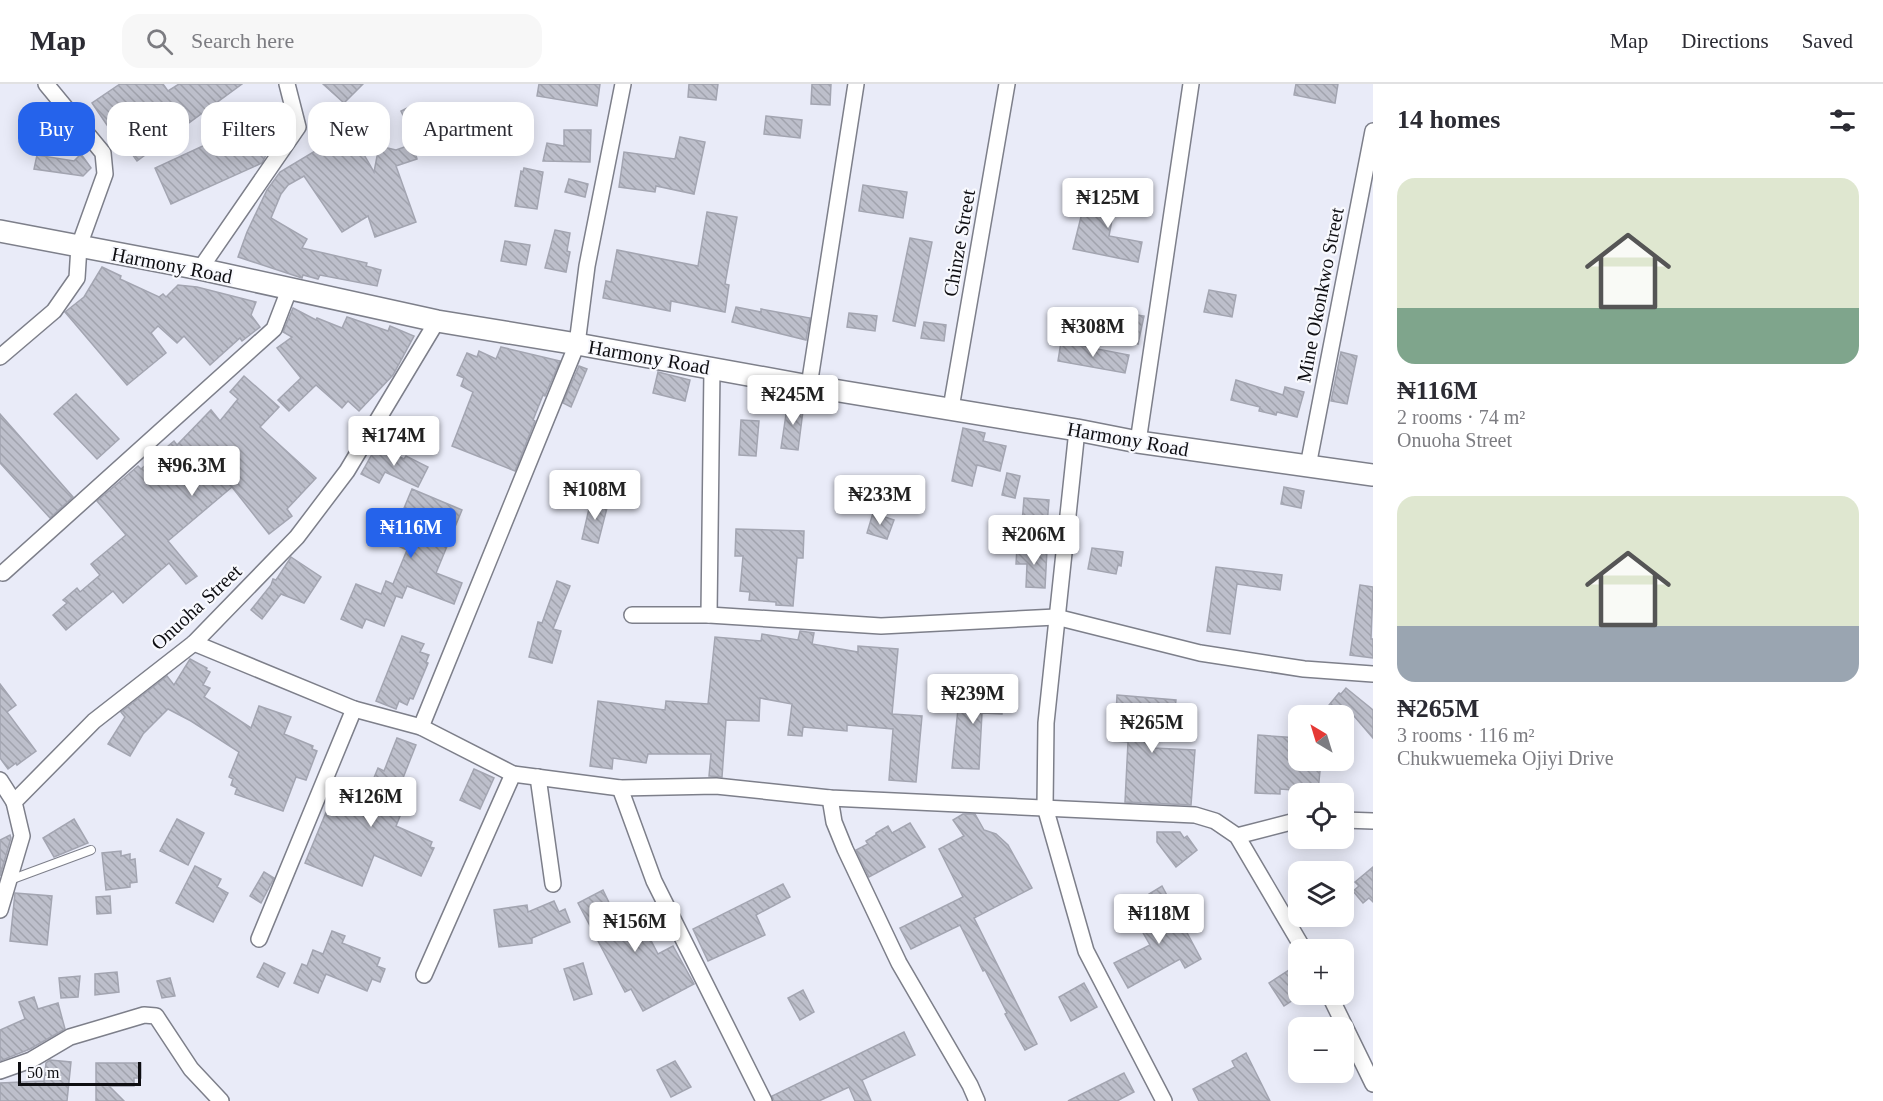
<!DOCTYPE html>
<html lang="en">
<head>
<meta charset="utf-8">
<style>
	body { margin:0; font-family:"Times New Roman",serif; background:#f7f7f7; color:#2b2b33; height:100vh; display:flex; flex-direction:column; font-size:22px; white-space:nowrap }
	* { box-sizing:border-box; margin:0 }
	p { font-size:20px; color:#7c7c81 }
	.icon { flex:none; width:33px; height:33px; fill:none; stroke:currentColor; stroke-width:2; stroke-linecap:round; stroke-linejoin:round }
	.map { position:relative; flex:1; overflow:hidden }
	.panel { display:flex; flex-direction:column; background:#fff; width:510px }
	.panel>* { flex:none }
	.top-card { position:absolute; left:18px; top:18px; width:570px; height:54px; display:flex; gap:12px }
	.needle { width:39px; rotate:322deg }
	.tools { position:absolute; left:1288px; top:621px; display:grid; gap:12px }
	.tools a { display:grid; place-items:center; width:66px; height:66px; border-radius:12px; background:#fff; box-shadow:0 3px 15px #0003; font-size:30px }
	.scale { position:absolute; left:18px; bottom:15px; width:123px; box-sizing:border-box; padding-left:6px; border:3px solid #0e0e12; border-top:0; font-size:16px; line-height:21px; white-space:nowrap; color:#0e0e12; -webkit-text-stroke:4px #f8f9fe; paint-order:stroke }
	.price { position:absolute; translate:-50% -51px; padding:0 14px; border-radius:6px; background:#fff; color:#222; font-size:20px; line-height:39px; filter:drop-shadow(0 2px 3px #0008) }
	.price::after { content:''; position:absolute; left:50%; top:36px; width:18px; height:14px; margin-left:-9px; background:inherit; clip-path:polygon(0 0,100% 0,50% 100%) }
	.price.active { background:#2563eb; color:#fff }
	ul { padding:0; list-style:none }
	li { display:grid; align-content:center; gap:12px; height:318px; padding:0 24px }
	li span { display:grid; place-items:center; height:186px; border-radius:18px; color:#555 }
	li>.icon { margin-inline-start:auto }
	span .icon { width:108px; height:108px; fill:#fffc; stroke-width:1 }
	li b { font-size:26px }
	h2 { display:flex; justify-content:space-between; align-items:center; height:72px; padding:0 24px; font-size:26px }
	.tag { padding:0 21px; border-radius:18px; background:#fff; box-shadow:0 3px 15px #0003; font-size:21px; line-height:54px }
	.tag.active { background:#2563eb; color:#fff }
	header { display:flex; align-items:center; gap:36px; box-sizing:border-box; height:84px; padding:0 30px; background:#fff; border-bottom:2px solid #e1e1e2 }
	header strong { font-size:28px }
	nav { display:flex; gap:33px; margin-inline-start:auto; font-size:21px }
	.search { width:420px; height:54px; background:#f7f7f7; display:flex; align-items:center; gap:15px; box-sizing:border-box; padding:0 21px; border-radius:18px; color:#7c7c81; font-size:22px }
	main { display:flex; flex:1; min-height:0 }
	.map>svg:first-child { display:block }
</style>
</head>
<body>
<header>
<strong>Map</strong>
<div class="search"><svg class="icon" aria-label="search" viewBox="0 0 24 24"><circle cx="10" cy="10" r="6"/><path d="M15 15l6 6"/></svg>Search here</div>
<nav><a>Map</a><a>Directions</a><a>Saved</a></nav>
</header>
<main>
<div class="map">
<svg width="1373" height="1017" viewBox="0 0 1373 1017">
	<defs>
		<pattern id="building-back-hatch" width="6" height="6" patternUnits="userSpaceOnUse" patternTransform="scale(1.5)"><rect width="6" height="6" fill="#bdbfcb"/><path d="M-1 5l2 2M0 0l6 6M5-1l2 2" fill="none" stroke="#a1a3ad"/></pattern>
	</defs>
	<rect width="100%" height="100%" fill="#e9ebf8"/>
	<g fill="url(#building-back-hatch)" stroke="#a3a5b1" stroke-width="1.5">
		<path d="M120 0H163L168 7 179 0H242L137 77 112 42 109 44 92 19Z"/>
		<path d="M323 0H363L344 19Z"/>
		<path d="M539 0H600L597 22 537 12Z"/>
		<path d="M689 0H718L716 16 688 13Z"/>
		<path d="M812 0H831L830 21 811 20Z"/>
		<path d="M1296 0H1338L1335 19 1294 11Z"/>
		<path d="M413 21 427 50 415 56 401 27Z"/>
		<path d="M274 29 266 71 262 79 171 120 155 84Z"/>
		<path d="M766 32 802 36 800 54 764 50Z"/>
		<path d="M350 46 374 88 379 62 396 66 413 60 417 75 396 82 416 138 375 153 368 132 342 148 304 92 288 101 281 110 271 134 307 155 302 164 367 179 366 182 381 186 377 202 320 191 318 195 303 191 302 194 238 173 247 148 267 106 280 88Z"/>
		<path d="M564 46H591L590 78 543 77 547 59 564 62Z"/>
		<path d="M680 53 705 58 694 110 656 102 655 108 619 103 624 68 675 75Z"/>
		<path d="M81 70 91 84 83 92 34 85 37 71 74 77Z"/>
		<path d="M524 84 543 88 537 125 515 122 521 87 523 88Z"/>
		<path d="M569 95 588 100 585 113 565 108Z"/>
		<path d="M863 101 907 108 903 134 859 127Z"/>
		<path d="M1101 110 1149 118 1147 130 1114 125 1109 152 1142 158 1138 178 1073 165 1083 125 1098 128Z"/>
		<path d="M707 128 737 133 725 200 729 201 725 228 671 217 670 227 603 214 606 197 611 198 617 166 698 182Z"/>
		<path d="M555 146 570 149 567 167 570 168 566 188 545 184Z"/>
		<path d="M910 154 932 158 915 242 893 237Z"/>
		<path d="M505 157 530 161 526 181 501 177Z"/>
		<path d="M102 183 121 192 120 195 159 213 163 210 166 213 178 201 197 203 256 218 251 231 260 243 242 257 240 254 210 281 184 252 177 259 158 242 151 249 166 269 127 301 65 228 84 213Z"/>
		<path d="M1209 206 1236 211 1232 233 1204 228Z"/>
		<path d="M736 223 761 228V225L810 234 806 256 732 238Z"/>
		<path d="M293 224 316 236 317 234 342 244 347 233 388 247 390 242 414 252 393 291 359 327 348 317 342 324 316 301 289 327 278 316 301 294 277 264 292 253 283 248Z"/>
		<path d="M849 229 877 232 875 247 847 243Z"/>
		<path d="M1131 230 1144 232 1138 260 1125 257Z"/>
		<path d="M924 238 946 241 944 257 921 254Z"/>
		<path d="M1061 258 1129 271 1125 289 1058 277Z"/>
		<path d="M501 263 560 277 545 312 543 311 533 336 535 337 515 387 452 362 473 308 461 302 464 294 457 291 467 269 477 273 479 267 496 275Z"/>
		<path d="M1341 268 1357 272 1347 320 1331 317Z"/>
		<path d="M579 282 587 285 571 323 563 319Z"/>
		<path d="M658 288 690 296 685 317 653 309Z"/>
		<path d="M244 292 279 323 260 343 316 394 287 425 292 432 269 450 232 403 168 457 197 492 186 500 169 479 123 519 113 507 66 546 53 531 67 519 63 516 77 504 80 508 100 491 91 480 126 451 97 417 138 382 141 385 174 357 177 361 211 326 220 337 238 315 230 308Z"/>
		<path d="M1236 296 1283 311 1285 303 1304 308 1297 333 1277 328 1276 331 1259 327 1260 323 1231 316Z"/>
		<path d="M76 310 119 355 97 375 54 330Z"/>
		<path d="M788 317 804 319 798 366 781 364Z"/>
		<path d="M0 330 73 413 50 434 0 379Z"/>
		<path d="M741 336 759 337 756 372 739 371Z"/>
		<path d="M963 344 985 349 983 357 1006 362 1000 387 977 381 972 402 952 397Z"/>
		<path d="M376 363H381L404 375 406 372 428 383 418 403 385 388 379 399 361 390Z"/>
		<path d="M1007 389 1020 392 1015 414 1002 411Z"/>
		<path d="M1284 403 1304 407 1301 424 1281 420Z"/>
		<path d="M412 405 462 426 436 489 462 499 454 520 407 502 402 514 396 512 384 542 366 535 362 544 341 535 356 500 381 510 386 497 393 500 407 466 376 452 384 435 397 441Z"/>
		<path d="M1024 414 1049 416 1047 441 1022 439Z"/>
		<path d="M591 416 608 420 598 459 582 455Z"/>
		<path d="M873 429 894 436 887 455 867 449Z"/>
		<path d="M736 445 804 447 803 474H797L793 522 776 521V518L749 516 750 508 740 507 743 472H735Z"/>
		<path d="M1017 463 1047 466 1045 504 1026 503 1027 480H1016Z"/>
		<path d="M1092 464 1123 468 1121 482 1118 481 1116 490 1088 485Z"/>
		<path d="M291 473 321 493 304 519 281 510 262 535 251 526 271 501 273 495 276 496Z"/>
		<path d="M1216 483 1282 491 1280 506 1237 500 1230 550 1207 547Z"/>
		<path d="M557 497 570 502 553 545 561 547 552 579 529 573 538 538 542 539Z"/>
		<path d="M1360 501 1373 503 1371 555H1373V574L1350 571Z"/>
		<path d="M800 547 814 549 812 560 858 568V562L898 565 892 630 922 632 916 698 889 696 893 645 847 641V647L803 643 802 652 788 651 792 620 760 614 759 637 726 636 722 693 709 692 711 670H648L646 679 613 674 612 685 590 682 598 617 665 626 666 617 708 620 715 553 761 557 762 550 798 556Z"/>
		<path d="M402 552 424 560 420 568 429 571 426 578 428 579 413 615 410 614 407 621 399 617 396 625 376 617Z"/>
		<path d="M190 575 207 584 206 586 210 588 203 601 210 604 204 613 251 644 259 622 291 633 284 650 313 662 312 665 317 667 306 696 296 693 283 727 235 710 237 704 231 701 233 695 229 693 239 668 191 637 168 625 143 650 130 672 108 660 125 633 121 628 167 592 174 601Z"/>
		<path d="M0 600 16 621 7 628 36 667 17 681 16 679 8 685 0 674Z"/>
		<path d="M1346 604 1373 626V654L1354 632H1320L1339 609 1341 610Z"/>
		<path d="M960 605 1003 608 1002 630 982 629 979 685 952 684Z"/>
		<path d="M1117 611 1176 616 1174 635 1154 633 1153 664 1195 666 1191 721 1125 718 1128 658 1115 657Z"/>
		<path d="M1258 651 1299 654V676H1321L1318 708 1280 705V710L1255 709Z"/>
		<path d="M397 654 416 661 403 694 409 697 398 723 403 725 396 742 432 758 430 763 434 764 421 792 374 771 362 802 305 779 332 714 361 725 378 684 384 687Z"/>
		<path d="M474 685 494 694 480 725 460 716Z"/>
		<path d="M963 730H975L984 746 996 750 1008 761 1032 804 974 834 1037 960 1025 966 1005 930 1007 929 985 886 983 887 960 841 911 865 900 844 963 813 939 765 964 752 953 736Z"/>
		<path d="M74 735 88 759 54 773 43 754Z"/>
		<path d="M177 735 204 749 188 781 160 767Z"/>
		<path d="M910 739 925 763 869 793 856 766 868 760 866 757 876 751V749L888 742 892 749Z"/>
		<path d="M1157 748H1180L1184 754 1187 752 1197 766 1176 783 1157 758Z"/>
		<path d="M10 751 11 754 0 792V756Z"/>
		<path d="M121 767V772L130 770V776L135 775 137 798 130 799V803L106 806 102 769Z"/>
		<path d="M195 782 221 795 217 803 228 809 213 838 176 819Z"/>
		<path d="M1373 783V818L1369 814 1363 819 1353 807 1359 802 1355 798Z"/>
		<path d="M264 788 274 794 261 819 250 812Z"/>
		<path d="M783 800 790 813 756 831 765 851 708 877 693 845Z"/>
		<path d="M1162 802 1201 875 1185 884 1180 875 1128 904 1114 879 1150 861 1142 847 1163 836 1149 810Z"/>
		<path d="M603 806 615 831 633 822 658 870 673 862 694 900 643 927 631 905 625 908 578 819Z"/>
		<path d="M15 809 52 812 47 861 10 857Z"/>
		<path d="M110 812 111 829 97 830 96 813Z"/>
		<path d="M554 817 559 828 565 825 570 838 532 854V859L499 863 494 826 527 821 528 828Z"/>
		<path d="M332 847 345 852 342 859 380 874 377 882 385 885 380 898 372 895 367 907 326 890 318 909 294 899 302 880 307 882 313 866 323 870Z"/>
		<path d="M264 879 285 889 278 903 257 893Z"/>
		<path d="M583 879 592 910 574 916 564 885Z"/>
		<path d="M1292 884 1299 894V912L1284 922 1269 899Z"/>
		<path d="M117 888 119 908 95 911V890Z"/>
		<path d="M80 892 78 913 61 914 59 894Z"/>
		<path d="M170 894 175 912 162 914 157 897Z"/>
		<path d="M1084 899 1097 923 1071 937 1059 913Z"/>
		<path d="M803 906 814 928 800 936 788 914Z"/>
		<path d="M34 913 38 925 58 919 65 945 30 965 0 977V946L25 935 19 918Z"/>
		<path d="M904 948 915 971 862 996 871 1017H855L849 1003 819 1017H774L772 1012Z"/>
		<path d="M1246 969 1270 1017H1199L1193 1005 1235 983 1232 977Z"/>
		<path d="M50 976 71 978 67 1017H0V999L44 997 46 979Z"/>
		<path d="M675 977 691 1003 671 1013 657 986Z"/>
		<path d="M96 979H141V994H134V1002H109L124 1017H96Z"/>
		<path d="M1124 989 1134 1008 1117 1017H1068Z"/>
	</g>
	<g fill="none" stroke-linecap="round" stroke-linejoin="round">
		<defs>
			<path id="lane" d="M10 796 91 766"/>
			<g id="street">
				<path d="M200 185 298 43 287 0"/>
				<path d="M0 273 54 227 77 194 79 162 105 90 103 69 46 0"/>
				<path d="M809 302 856 0"/>
				<path d="M951 324 1007 0"/>
				<path d="M1077 346 1046 639 1045 723 1086 867 1164 1017"/>
				<path d="M1138 358 1191 0"/>
				<path d="M1308 382 1373 47"/>
				<path d="M3 489 274 245 289 206"/>
				<path d="M632 531H709L881 542 1056 533 1200 569 1304 585 1373 590"/>
				<path d="M709 531 712 285"/>
				<path d="M194 559 354 625 421 643 513 690 620 704 716 702 830 714 1195 731 1215 737 1237 752 1304 866"/>
				<path d="M421 643 577 260 587 182 623 0"/>
				<path d="M538 693 553 800"/>
				<path d="M0 696 14 718"/>
				<path d="M620 704 654 797 764 1017"/>
				<path d="M830 714 834 738 845 765 899 879 970 1001 977 1017"/>
				<path d="M1344 736 1373 737"/>
				<path d="M1237 752 1299 736"/>
				<path d="M0 826 22 752 14 718 94 637 194 559 297 453 347 387 437 237"/>
				<path d="M259 855 354 625"/>
				<path d="M424 891 513 690"/>
				<path d="M1329 910 1373 1000"/>
				<path d="M0 987 31 976 70 953 144 931 156 932 191 985 221 1017"/>
			</g>
			<path id="secondary" d="M0 147 200 185 437 237 577 260 809 302 1077 346 1138 358 1373 391"/>
		</defs>
		<use href="#lane" stroke="#7d7f8a" stroke-width="10"/>
		<use href="#street" stroke="#7d7f8a" stroke-width="18"/>
		<use href="#secondary" stroke="#7d7f8a" stroke-width="24"/>
		<use href="#lane" stroke="#fff" stroke-width="8"/>
		<use href="#street" stroke="#fff" stroke-width="15"/>
		<use href="#secondary" stroke="#fff" stroke-width="21"/>
	</g>
	<g text-anchor="middle" dominant-baseline="central" stroke-width="4.5" stroke-linejoin="round" paint-order="stroke">
		<g font-size="20" fill="#0e0e12" stroke="#f8f9fe">
			<text transform="translate(959 159) rotate(-80)">Chinze Street</text>
			<text transform="translate(172 181) rotate(11)">Harmony Road</text>
			<text transform="translate(1320 211) rotate(-79)">Mine Okonkwo Street</text>
			<text transform="translate(649 273) rotate(10)">Harmony Road</text>
			<text transform="translate(1128 355) rotate(10)">Harmony Road</text>
			<text transform="translate(196 523) rotate(-43)">Onuoha Street</text>
		</g>
	</g>
</svg>
<div class="tools">
<a><svg class="needle" viewBox="-14 -14 28 28"><path d="M0-13l5 13h-10z" fill="#e53935"/><path d="M0 13l5-13h-10z" fill="#7c7c81"/></svg></a>
<a><svg class="icon" aria-label="locate" viewBox="0 0 24 24"><circle cx="12" cy="12" r="6"/><path d="M12 2v4M12 18v4M2 12h4M18 12h4"/></svg></a>
<a><svg class="icon" aria-label="layers" viewBox="0 0 24 24"><path d="M12 4l9 5-9 5-9-5zM3 14l9 5 9-5"/></svg></a>
<a>+</a>
<a>−</a>
</div>
<div class="scale">50 m</div>
<b class="price" style="left:1108px;top:145px">₦125M</b>
<b class="price" style="left:1093px;top:274px">₦308M</b>
<b class="price" style="left:793px;top:342px">₦245M</b>
<b class="price" style="left:394px;top:383px">₦174M</b>
<b class="price" style="left:192px;top:413px">₦96.3M</b>
<b class="price" style="left:595px;top:437px">₦108M</b>
<b class="price" style="left:880px;top:442px">₦233M</b>
<b class="price active" style="left:411px;top:475px">₦116M</b>
<b class="price" style="left:1034px;top:482px">₦206M</b>
<b class="price" style="left:973px;top:641px">₦239M</b>
<b class="price" style="left:1152px;top:670px">₦265M</b>
<b class="price" style="left:371px;top:744px">₦126M</b>
<b class="price" style="left:1159px;top:861px">₦118M</b>
<b class="price" style="left:635px;top:869px">₦156M</b>
<div class="top-card">
<a class="tag active">Buy</a>
<a class="tag">Rent</a>
<a class="tag">Filters</a>
<a class="tag">New</a>
<a class="tag">Apartment</a>
</div>
</div>
<section class="panel">
<h2>14 homes<svg class="icon" aria-label="filters" viewBox="0 0 24 24"><path d="M4 7h16M4 17h16"/><circle cx="9" cy="7" r="2"/><circle cx="15" cy="17" r="2"/></svg></h2>
<ul>
<li><span style="background:linear-gradient(#dfe7d0 70%,#7fa58c 0)"><svg class="icon" aria-label="home" viewBox="0 0 24 24"><path d="M3 11l9-7 9 7M6 9v11h12V9"/></svg></span><div><b>₦116M</b><p>2 rooms · 74 m²</p><p>Onuoha Street</p></div></li>
<li><span style="background:linear-gradient(#dfe7d0 70%,#9aa5b1 0)"><svg class="icon" aria-label="home" viewBox="0 0 24 24"><path d="M3 11l9-7 9 7M6 9v11h12V9"/></svg></span><div><b>₦265M</b><p>3 rooms · 116 m²</p><p>Chukwuemeka Ojiyi Drive</p></div></li>
</ul>
</section>
</main>
</body>
</html>
